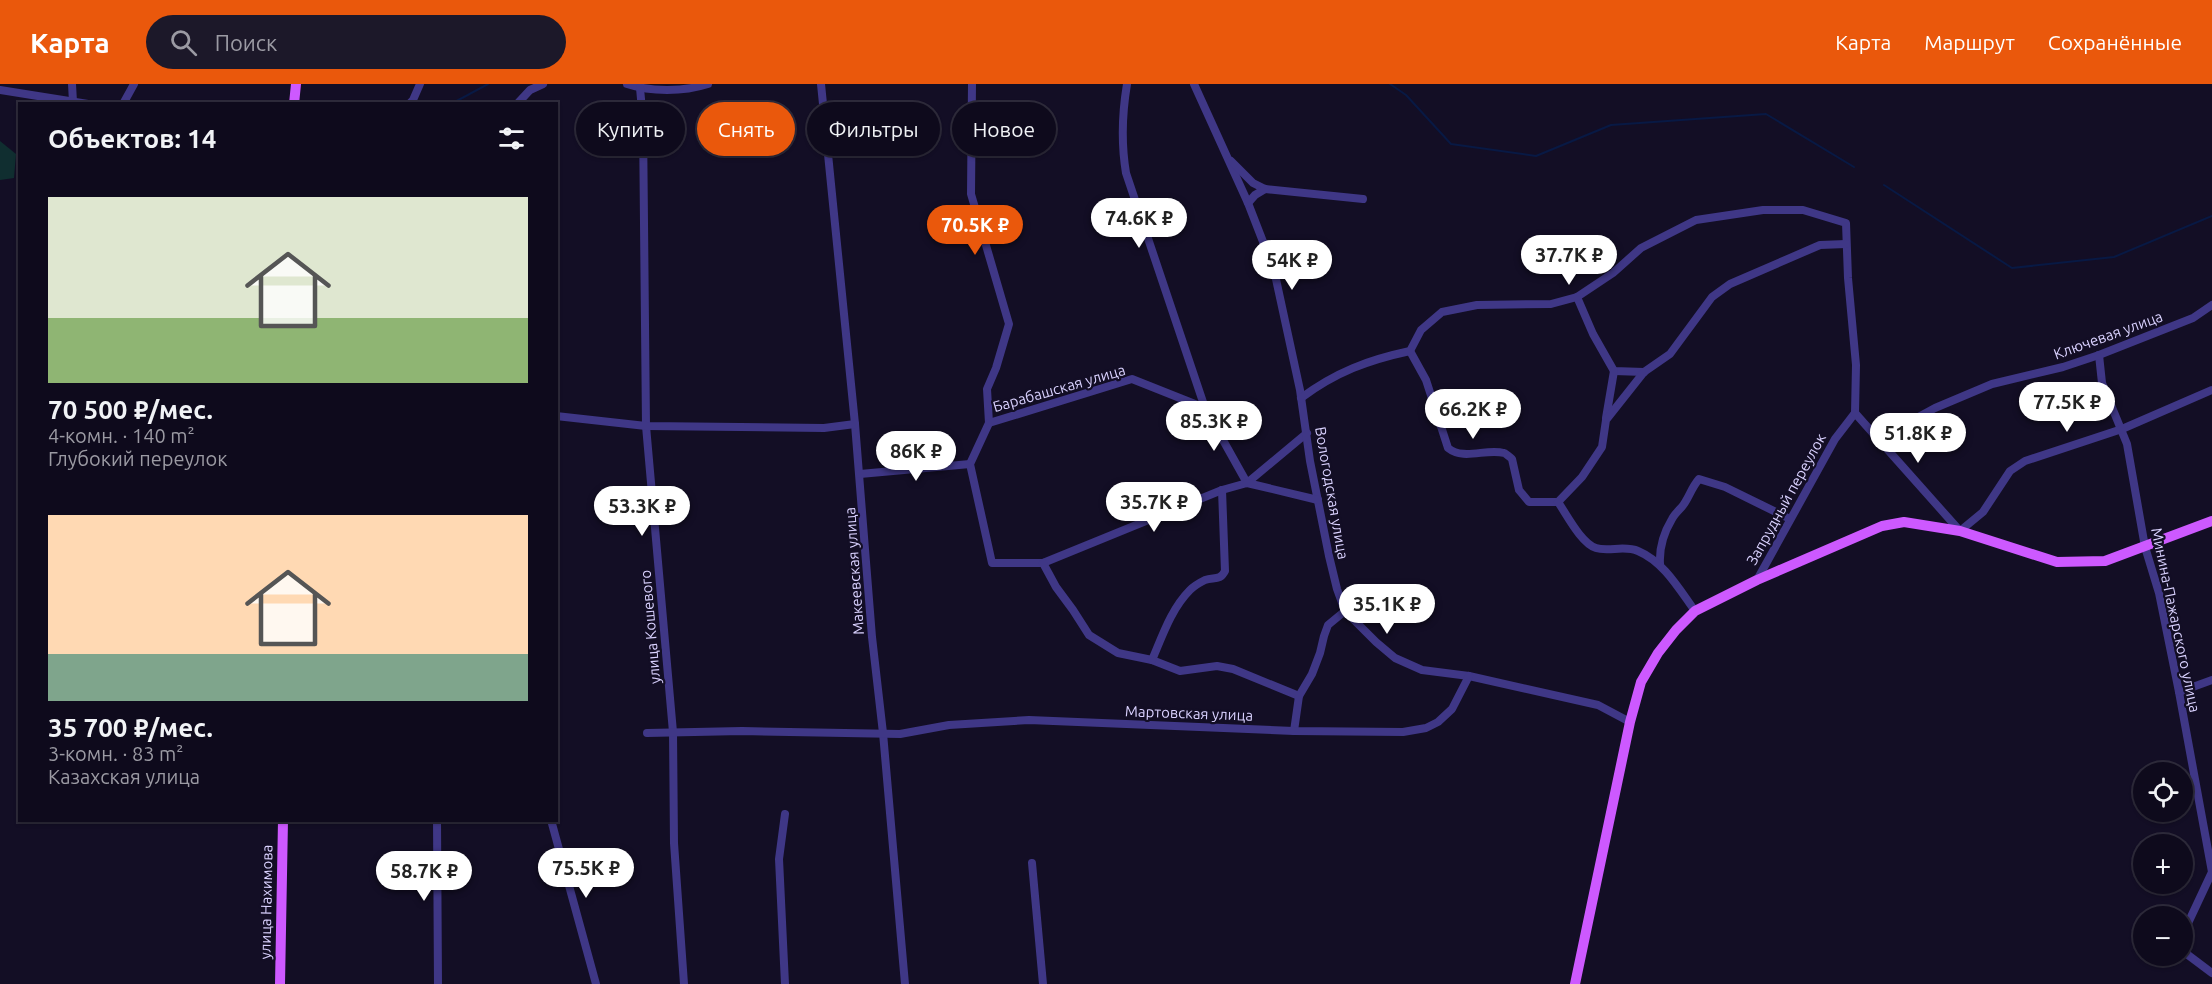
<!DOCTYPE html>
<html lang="ru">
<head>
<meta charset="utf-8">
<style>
	body { margin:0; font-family:Ubuntu,sans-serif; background:#1c1829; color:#f1f3f6; height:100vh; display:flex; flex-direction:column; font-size:22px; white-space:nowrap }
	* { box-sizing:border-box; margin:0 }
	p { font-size:20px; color:#9b9aa3 }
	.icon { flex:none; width:33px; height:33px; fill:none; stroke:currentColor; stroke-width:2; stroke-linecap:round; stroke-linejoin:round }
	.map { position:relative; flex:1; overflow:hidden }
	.details { position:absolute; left:18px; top:18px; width:540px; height:720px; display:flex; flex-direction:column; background:#0e0a1c; border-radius:0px; box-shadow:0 2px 4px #0004,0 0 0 2px #2e2b3b }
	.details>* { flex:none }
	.hud { position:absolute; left:576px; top:18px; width:570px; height:54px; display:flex; gap:12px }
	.fabs { position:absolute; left:2133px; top:678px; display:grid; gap:12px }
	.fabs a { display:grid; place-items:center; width:60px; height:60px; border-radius:50%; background:#0e0a1c; box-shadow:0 2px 4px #0004,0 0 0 2px #2e2b3b; font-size:30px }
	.price { position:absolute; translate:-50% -51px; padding:0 14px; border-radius:21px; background:#fff; color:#222; font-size:20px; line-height:39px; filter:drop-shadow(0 2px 3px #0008) }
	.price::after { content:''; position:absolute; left:50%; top:36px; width:18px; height:14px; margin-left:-9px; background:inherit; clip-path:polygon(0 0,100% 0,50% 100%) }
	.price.selected { background:#ea580c; color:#fff }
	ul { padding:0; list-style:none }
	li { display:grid; align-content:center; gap:12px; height:318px; padding:0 30px }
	li span { display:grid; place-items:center; height:186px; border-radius:0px; color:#555 }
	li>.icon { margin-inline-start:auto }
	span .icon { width:108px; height:108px; fill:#fffc; stroke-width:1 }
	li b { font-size:26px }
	h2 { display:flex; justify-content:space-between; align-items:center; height:72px; padding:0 30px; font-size:26px }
	.chip { padding:0 21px; border-radius:27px; background:#0e0a1c; box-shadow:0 2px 4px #0004,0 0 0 2px #2e2b3b; font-size:21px; line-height:54px }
	.chip.selected { background:#ea580c; color:#fff }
	header { display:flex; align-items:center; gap:36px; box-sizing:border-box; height:84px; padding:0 30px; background:#ea580c; color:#fff }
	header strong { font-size:28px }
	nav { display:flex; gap:33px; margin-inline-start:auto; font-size:21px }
	.search { width:420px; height:54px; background:#1c1829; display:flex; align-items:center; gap:15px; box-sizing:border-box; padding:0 21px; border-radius:33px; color:#9b9aa3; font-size:22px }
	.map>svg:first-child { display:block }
</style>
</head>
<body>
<header>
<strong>Карта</strong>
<div class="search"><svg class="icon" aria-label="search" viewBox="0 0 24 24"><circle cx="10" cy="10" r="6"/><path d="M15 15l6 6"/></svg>Поиск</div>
<nav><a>Карта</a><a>Маршрут</a><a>Сохранённые</a></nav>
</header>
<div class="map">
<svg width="2212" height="900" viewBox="0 0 2212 900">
	<rect width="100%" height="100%" fill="#130e25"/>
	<path fill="#102e30" d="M0 57 16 70 14 94 0 96Z"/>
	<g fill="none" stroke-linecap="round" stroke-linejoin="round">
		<g stroke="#081944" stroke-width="2">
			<path d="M1390 0 1406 11 1451 60 1536 72 1611 41 1766 30 1854 83"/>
			<path d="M451 20 488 0"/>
			<path d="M1884 101 2012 184 2114 173 2212 132"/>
		</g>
		<g stroke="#3f3786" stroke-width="8">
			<path d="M72 0 73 18"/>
			<path d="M627 0C651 8 683 8 708 0"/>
			<path d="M821 0 855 340 872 553 883 649 905 900"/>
			<path d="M972 0 971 110 1009 240 996 284 987 305 989 339"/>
			<path d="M1127 0C1122 30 1121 59 1126 89L1205 324 1247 399 1307 349"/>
			<path d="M1194 0 1248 119 1274 186 1300 306 1310 377 1329 472 1337 505 1345 527 1376 558 1395 574 1422 586 1469 592 1598 621 1630 638"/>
			<path d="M640 4 643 37 646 342 673 648 674 759 684 900"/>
			<path d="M0 6 88 20"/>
			<path d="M123 20 134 0"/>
			<path d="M409 20 413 16 420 0"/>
			<path d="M517 20 530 6 543 0"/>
			<path d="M1231 77 1253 99 1265 105 1363 115"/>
			<path d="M1248 119 1255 111 1265 105"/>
			<path d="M1577 213 1593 250 1614 287 1644 288"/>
			<path d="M1410 267 1426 296 1448 364C1464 377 1486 364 1504 369 1505 369 1511 374 1512 375L1519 406 1529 418H1558"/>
			<path d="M2099 271 2102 299 2127 360 2145 463 2159 509 2179 608 2212 788 2182 852"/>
			<path d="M1301 314C1336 288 1368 276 1410 267L1421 246 1442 228 1477 221 1551 220 1577 213 1613 189 1641 164 1696 136 1763 126H1803L1846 139 1848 194 1856 281 1855 329 1835 355 1757 496"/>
			<path d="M1205 324 1132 295 989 339 970 380 992 479H1043L1222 406 1247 399 1318 416"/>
			<path d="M1855 329 1960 447 1983 428 2010 387 2025 377 2122 345 2212 306"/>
			<path d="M556 332 646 342 824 344 855 340"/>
			<path d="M1606 334 1614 287"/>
			<path d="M1878 355 1935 324 1992 300 2063 283 2099 271 2193 234 2212 221"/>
			<path d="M860 390 970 380"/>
			<path d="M1043 479 1056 503 1073 526 1089 551 1118 569 1152 576 1180 587 1217 582 1233 585 1299 612"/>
			<path d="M1660 480C1659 463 1663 450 1672 435 1675 429 1681 425 1684 420 1690 411 1692 403 1699 395L1725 403 1790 435"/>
			<path d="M1695 527C1679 505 1664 478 1638 467 1625 461 1608 468 1596 464 1581 459 1567 431 1558 418L1582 393 1602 363 1606 336 1644 288 1670 270 1712 213 1730 200 1820 161 1846 160"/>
			<path d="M1152 576C1162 553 1171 525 1190 506 1193 503 1201 498 1205 496 1214 493 1220 497 1225 487L1222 406"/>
			<path d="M2179 608 2212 596"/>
			<path d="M1294 647 1299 612 1312 590 1320 569 1324 552 1328 541 1345 527"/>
			<path d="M647 649 742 647 900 650 949 641 1029 636 1294 647 1403 648 1426 644 1438 638 1452 625 1469 592"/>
			<path d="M785 730 779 775 785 900"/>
			<path d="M437 736 438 900"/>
			<path d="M551 736 596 900"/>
			<path d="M1032 779 1043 900"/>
			<path d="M2182 858 2188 871 2212 889"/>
		</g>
		<g stroke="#cd59ff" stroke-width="10">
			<path d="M294 20 296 0"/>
			<path d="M280 900 283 736"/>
			<path d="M1575 900 1630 638 1641 598 1658 569 1676 546 1695 527 1757 496 1882 442 1904 438 1960 447 2057 478 2105 477 2212 437"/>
		</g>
	</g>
	<g text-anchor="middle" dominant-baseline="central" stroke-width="4.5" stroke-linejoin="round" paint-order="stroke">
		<g font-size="15" fill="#dad2ff" stroke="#130e25">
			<text transform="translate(2108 251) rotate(-20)">Ключевая улица</text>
			<text transform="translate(1059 304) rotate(-16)">Барабашская улица</text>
			<text transform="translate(1332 409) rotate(80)">Вологодская улица</text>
			<text transform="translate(1786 415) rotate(-61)">Запрудный переулок</text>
			<text transform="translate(854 487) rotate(-94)">Макеевская улица</text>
			<text transform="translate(2176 536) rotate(78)">Минина-Пажарского улица</text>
			<text transform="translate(650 543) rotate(-95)">улица Кошевого</text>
			<text transform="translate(1189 629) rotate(2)">Мартовская улица</text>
			<text transform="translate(266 818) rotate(-89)">улица Нахимова</text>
		</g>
	</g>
</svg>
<div class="fabs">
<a><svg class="icon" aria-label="locate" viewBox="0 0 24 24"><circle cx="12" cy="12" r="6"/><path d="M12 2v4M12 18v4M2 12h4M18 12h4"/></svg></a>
<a>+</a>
<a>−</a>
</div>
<b class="price" style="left:1139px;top:165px">74.6K ₽</b>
<b class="price selected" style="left:975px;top:172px">70.5K ₽</b>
<b class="price" style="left:1569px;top:202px">37.7K ₽</b>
<b class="price" style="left:1292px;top:207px">54K ₽</b>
<b class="price" style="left:2067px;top:349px">77.5K ₽</b>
<b class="price" style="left:1473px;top:356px">66.2K ₽</b>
<b class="price" style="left:1214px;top:368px">85.3K ₽</b>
<b class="price" style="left:1918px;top:380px">51.8K ₽</b>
<b class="price" style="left:916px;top:398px">86K ₽</b>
<b class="price" style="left:1154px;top:449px">35.7K ₽</b>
<b class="price" style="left:642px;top:453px">53.3K ₽</b>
<b class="price" style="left:1387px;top:551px">35.1K ₽</b>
<b class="price" style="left:586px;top:815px">75.5K ₽</b>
<b class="price" style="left:424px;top:818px">58.7K ₽</b>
<div class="hud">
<a class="chip">Купить</a>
<a class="chip selected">Снять</a>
<a class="chip">Фильтры</a>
<a class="chip">Новое</a>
</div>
<section class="details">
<h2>Объектов: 14<svg class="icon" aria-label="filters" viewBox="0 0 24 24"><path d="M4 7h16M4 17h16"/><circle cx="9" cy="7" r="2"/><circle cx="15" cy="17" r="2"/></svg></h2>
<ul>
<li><span style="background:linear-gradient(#dfe7d0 65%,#8fb573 0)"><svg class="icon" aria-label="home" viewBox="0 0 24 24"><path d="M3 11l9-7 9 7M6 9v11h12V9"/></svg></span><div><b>70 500 ₽/мес.</b><p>4-комн. · 140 m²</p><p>Глубокий переулок</p></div></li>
<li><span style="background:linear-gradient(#ffd9b3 75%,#7fa58c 0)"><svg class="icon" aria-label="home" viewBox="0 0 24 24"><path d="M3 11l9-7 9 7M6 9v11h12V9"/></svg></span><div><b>35 700 ₽/мес.</b><p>3-комн. · 83 m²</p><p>Казахская улица</p></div></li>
</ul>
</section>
</div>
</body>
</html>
